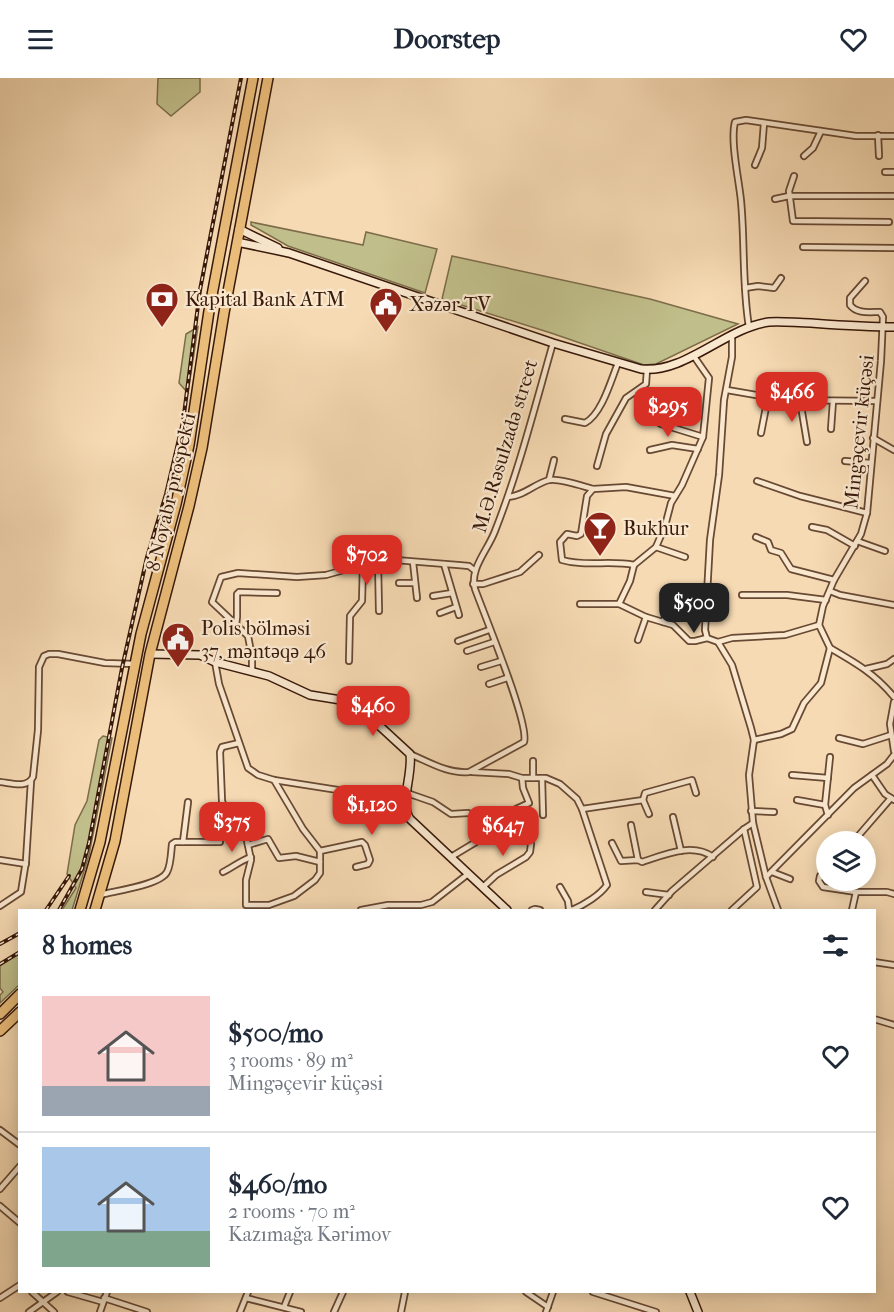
<!DOCTYPE html>
<html lang="en">
<head>
<meta charset="utf-8">
<style>
	body { margin:0; font-family:"IM FELL French Canon",serif; background:#f2f2f3; color:#1f2937; height:100vh; display:flex; flex-direction:column; font-size:22px; white-space:nowrap }
	* { box-sizing:border-box; margin:0 }
	p { font-size:20px; color:#747a83 }
	.icon { flex:none; width:33px; height:33px; fill:none; stroke:currentColor; stroke-width:2; stroke-linecap:round; stroke-linejoin:round }
	.map { position:relative; flex:1; overflow:hidden }
	.drawer { position:absolute; left:18px; top:831px; width:858px; height:384px; display:flex; flex-direction:column; background:#fff; border-radius:0px; box-shadow:0 3px 15px #0003 }
	.drawer>* { flex:none }
	.buttons { position:absolute; left:816px; top:753px; display:grid; gap:12px }
	.buttons a { display:grid; place-items:center; width:60px; height:60px; border-radius:50%; background:#fff; box-shadow:0 3px 15px #0003; font-size:30px }
	.price { position:absolute; translate:-50% -51px; padding:0 14px; border-radius:12px; background:#d93025; color:#fff; font-size:20px; line-height:39px; filter:drop-shadow(0 2px 3px #0008) }
	.price::after { content:''; position:absolute; left:50%; top:36px; width:18px; height:14px; margin-left:-9px; background:inherit; clip-path:polygon(0 0,100% 0,50% 100%) }
	.price.active { background:#222; color:#fff }
	ul { padding:0; list-style:none }
	li { display:flex; align-items:center; gap:18px; height:150px; padding:0 24px }
	li+li { border-top:2px solid #e0e1e3 }
	li span { display:grid; place-items:center; flex:none; width:168px; height:120px; border-radius:0px; color:#555 }
	li>.icon { margin-inline-start:auto }
	span .icon { width:72px; height:72px; fill:#fffc; stroke-width:1 }
	li b { font-size:26px }
	h2 { display:flex; justify-content:space-between; align-items:center; height:72px; padding:0 24px; font-size:26px }
	header { display:flex; justify-content:space-between; align-items:center; height:78px; padding:0 24px; background:#fff; font-size:27px; font-weight:700 }
	.map>svg:first-child { display:block }
</style>
</head>
<body>
<header><svg class="icon" aria-label="menu" viewBox="0 0 24 24"><path d="M4 6h16M4 12h16M4 18h16"/></svg>Doorstep<svg class="icon" aria-label="heart" viewBox="0 0 24 24"><path d="M12 20l-8-8c-3-5 5-10 8-4 3-6 11-1 8 4z"/></svg></header>
<div class="map">
<svg width="894" height="1234" viewBox="0 0 894 1234">
	<rect width="100%" height="100%" fill="#f6dab3"/>
	<filter id="stains"><feTurbulence type="fractalNoise" baseFrequency=".00333" numOctaves="4"/><feColorMatrix values="0 0 0 0 .2 0 0 0 0 .09 0 0 0 0 .02 0 0 0 .5 -.17"/></filter>
	<radialGradient id="worn" r=".72"><stop offset=".6" stop-color="#630" stop-opacity="0"/><stop offset="1" stop-color="#630" stop-opacity=".3"/></radialGradient>
	<g fill="#c0be8a" stroke="#7c6c4a" stroke-width="1.5">
		<path d="M158 0H200V14L171 38 157 26Z"/>
		<path d="M251 144 363 167 366 154 437 171 425 215 288 168 251 147Z"/>
		<path d="M452 178 650 221 738 246 656 286 644 287 551 255 442 221Z"/>
		<path d="M198 249 188 315 179 305 186 256Z"/>
		<path d="M103 658 112 660 89 777 72 832H62L76 810 67 796 75 747 87 723 99 662Z"/>
		<path d="M19 875V907L0 925V917L3 914 0 910V888Z"/>
	</g>
	<g fill="none" stroke-linecap="round" stroke-linejoin="round">
		<defs>
			<g id="street">
				<path d="M878 57 879 78"/>
				<path d="M804 78 813 70 821 53"/>
				<path d="M755 87 762 70 764 45"/>
				<path d="M885 94H894"/>
				<path d="M794 98 789 113 793 143 889 144"/>
				<path d="M775 121 789 118H894"/>
				<path d="M803 169 894 170"/>
				<path d="M745 210 758 208 774 210 781 200"/>
				<path d="M749 249C742 207 745 165 741 123 739 102 730 63 735 44L746 42 856 58H894"/>
				<path d="M732 256V279L724 322 719 397 710 462 705 552 707 560 718 564 732 587 751 650 754 662 749 697 753 745 766 799 778 832"/>
				<path d="M727 312 785 322 877 323"/>
				<path d="M800 322 807 364"/>
				<path d="M644 336 661 346 703 359"/>
				<path d="M565 341 585 345C602 336 611 302 618 285"/>
				<path d="M831 351 833 323"/>
				<path d="M761 355 768 319"/>
				<path d="M873 360 894 372"/>
				<path d="M650 372 672 367 698 371"/>
				<path d="M845 383 871 385"/>
				<path d="M597 388 606 356 626 320 646 306 647 291"/>
				<path d="M549 402 554 382"/>
				<path d="M757 403 800 418 867 435"/>
				<path d="M508 419C524 418 534 406 549 402 559 400 582 408 593 411"/>
				<path d="M812 449 827 452 855 468"/>
				<path d="M756 459 768 464 771 472 781 475 791 491 834 502"/>
				<path d="M857 463 885 473"/>
				<path d="M656 469 685 479"/>
				<path d="M378 483 379 533"/>
				<path d="M413 484 417 520"/>
				<path d="M444 486 459 537"/>
				<path d="M634 487C610 482 585 489 562 482L560 464 567 456 577 458 581 456 587 418 593 411 626 409 675 418"/>
				<path d="M399 505H415"/>
				<path d="M473 506H483L520 494 539 477"/>
				<path d="M830 513 840 517 894 527"/>
				<path d="M742 517H787L826 522"/>
				<path d="M433 518 452 515"/>
				<path d="M580 526H619L646 539 673 547 689 563H695L707 560"/>
				<path d="M619 526 630 503 634 487 656 469 665 448 671 425 682 407 703 359 709 300 693 277"/>
				<path d="M440 535 456 529"/>
				<path d="M663 544 674 515"/>
				<path d="M217 553 232 552 236 547 237 539V516L239 514 277 515"/>
				<path d="M638 562 646 539"/>
				<path d="M458 563 489 552"/>
				<path d="M718 564 732 560 785 557 819 547"/>
				<path d="M830 570C856 585 875 596 894 619"/>
				<path d="M467 573 494 564"/>
				<path d="M349 583 350 538 362 523 363 487"/>
				<path d="M215 584 219 606 248 690 258 697 274 702 376 718 390 724 406 734"/>
				<path d="M481 589 501 583"/>
				<path d="M866 591 887 586 894 581"/>
				<path d="M252 592V579L248 558 212 524 221 499 238 495 297 499 326 497 383 481 458 487 469 488 474 492"/>
				<path d="M489 606 507 600"/>
				<path d="M894 624 890 646 894 673"/>
				<path d="M839 660 863 666 891 657"/>
				<path d="M754 662 781 656 792 651 804 625 821 605 830 570 819 547 823 528 834 502 861 456 867 435 881 283 883 239 880 234C869 234 857 236 850 227V220L865 203"/>
				<path d="M410 676C429 684 448 696 469 694L524 664C530 647 484 536 475 511 469 491 488 472 495 453 519 392 535 328 553 265"/>
				<path d="M533 683V700"/>
				<path d="M472 694 509 696 522 700H546L560 706 577 721 582 731 607 807C600 817 584 827 572 832L569 831 568 823 560 809"/>
				<path d="M792 697 828 700"/>
				<path d="M872 697 885 716 894 722"/>
				<path d="M542 700 543 737"/>
				<path d="M0 704C11 705 27 711 33 699L38 652 39 589 44 578 49 576H58L105 585 135 586"/>
				<path d="M407 715 433 724 451 736 468 735"/>
				<path d="M643 722 649 736"/>
				<path d="M797 722 825 727"/>
				<path d="M516 731 529 725 523 710 522 700"/>
				<path d="M582 731 643 722 645 715 692 702 696 715"/>
				<path d="M751 733 774 734"/>
				<path d="M233 734 225 731 222 723 220 674 222 669 239 665"/>
				<path d="M828 737 825 727 830 679"/>
				<path d="M673 739 681 773"/>
				<path d="M631 747 638 782"/>
				<path d="M246 758 251 782 246 802V827H269L294 818 315 802 320 795V773L303 751 274 702"/>
				<path d="M183 764 188 724"/>
				<path d="M853 764 891 720"/>
				<path d="M612 765 621 783 638 782 642 784C664 777 692 764 713 779"/>
				<path d="M248 767 268 761 279 780 296 778 320 784"/>
				<path d="M320 773 362 764 365 767 370 782 368 786 356 789"/>
				<path d="M866 775 871 777"/>
				<path d="M451 779 476 764"/>
				<path d="M0 782 26 786"/>
				<path d="M826 790 820 798 819 803 823 809 856 814H887L894 816"/>
				<path d="M223 794C233 789 240 783 251 779"/>
				<path d="M772 794 790 801"/>
				<path d="M766 799 854 710 887 686 894 677"/>
				<path d="M483 809 496 797 526 779 530 774 531 766 528 750"/>
				<path d="M646 814 669 817"/>
				<path d="M100 817C114 813 161 807 167 794 171 787 171 774 172 766L175 764H220"/>
				<path d="M0 828 21 814 26 783 31 703"/>
				<path d="M361 832 388 827H421L432 824 468 796"/>
				<path d="M532 832 535 831 540 832"/>
				<path d="M655 832 672 813 744 751 753 745"/>
				<path d="M732 832 757 809 744 751"/>
				<path d="M852 832 856 814"/>
				<path d="M874 884 894 887"/>
				<path d="M874 941 894 947"/>
				<path d="M0 1052 20 1067"/>
				<path d="M0 1111 20 1088"/>
				<path d="M0 1128 20 1145"/>
				<path d="M32 1214 54 1234"/>
				<path d="M68 1214 103 1224"/>
				<path d="M526 1214 548 1229"/>
				<path d="M593 1214 656 1234"/>
				<path d="M0 1220 20 1207"/>
				<path d="M104 1220 147 1234"/>
				<path d="M246 1220 301 1234"/>
				<path d="M284 1229 290 1214"/>
				<path d="M29 1234 57 1214"/>
				<path d="M100 1234 107 1214"/>
				<path d="M240 1234 248 1214"/>
				<path d="M334 1234 343 1214"/>
				<path d="M401 1234 405 1214"/>
				<path d="M546 1234 553 1214"/>
			</g>
			<g id="secondary">
				<path d="M239 151 278 170"/>
				<path d="M237 164 289 175 553 265 641 291C685 296 725 250 769 244 783 243 797 245 811 245 839 247 866 249 894 249"/>
				<path d="M150 576 200 577 215 584 269 598 310 617 347 623 359 629 410 676C413 697 399 725 410 741L507 832"/>
				<path d="M690 1214 698 1234"/>
			</g>
			<g id="highway">
				<path d="M80 832 100 764 141 556 176 426 189 367 209 233 253 0"/>
				<path d="M95 832 115 763 150 576 189 428 202 370 224 235 268 0"/>
				<path d="M0 936 20 916"/>
				<path d="M0 953 20 934"/>
			</g>
		</defs>
		<use href="#street" stroke="#684934" stroke-width="8"/>
		<use href="#secondary" stroke="#38190a" stroke-width="10"/>
		<use href="#highway" stroke="#38190a" stroke-width="12"/>
		<use href="#street" stroke="#f9e7ce" stroke-width="4.5"/>
		<use href="#secondary" stroke="#f9e7ce" stroke-width="7"/>
		<use href="#highway" stroke="#ebbd7a" stroke-width="9"/>
		<defs>
			<g id="rail">
				<path d="M46 832 69 798"/>
				<path d="M59 832 82 791 89 765 122 590 147 479 166 416 183 344 200 212 241 0"/>
				<path d="M0 866 20 855"/>
				<path d="M0 886 20 874"/>
			</g>
		</defs>
		<use href="#rail" stroke="#38190a" stroke-width="4"/>
		<use href="#rail" stroke="#f9e7ce" stroke-width="1.5" stroke-dasharray="4.5" stroke-linecap="butt"/>
	</g>
	<defs>
		<symbol id="bank-pin" viewBox="-11 -11 22 30"><path d="M0 17L-7.5 6A9.5 9.5 0 1 1 7.5 6Z" fill="#8f2418" stroke="#f9e7ce"/><path d="M-6-4H6V4H-6ZM0-2.3a2.3 2.3 0 1 0 0 4.6a2.3 2.3 0 1 0 0-4.6Z" fill="#fff"/></symbol>
		<symbol id="civic-pin" viewBox="-11 -11 22 30"><path d="M0 17L-7.5 6A9.5 9.5 0 1 1 7.5 6Z" fill="#8f2418" stroke="#f9e7ce"/><path d="M-.6-6.5H3V-4.5H.6V-3L4-1V1h2V6H-6V1h2V-1L-.6-3ZM-1.2 2.5V6h2.4V2.5Z" fill="#fff"/></symbol>
		<symbol id="bar-pin" viewBox="-11 -11 22 30"><path d="M0 17L-7.5 6A9.5 9.5 0 1 1 7.5 6Z" fill="#8f2418" stroke="#f9e7ce"/><path d="M-6-5H6L.8 .8V4.5H3.5V6h-7V4.5H-.8V.8Z" fill="#fff"/></symbol>
	</defs>
	<g fill-rule="evenodd">
		<use href="#bank-pin" x="143" y="202" width="38" height="52"/>
		<use href="#civic-pin" x="367" y="207" width="38" height="52"/>
		<use href="#bar-pin" x="581" y="431" width="38" height="52"/>
		<use href="#civic-pin" x="159" y="542" width="38" height="52"/>
	</g>
	<g text-anchor="middle" dominant-baseline="central" stroke-width="4.5" stroke-linejoin="round" paint-order="stroke">
		<g font-size="20" fill="#38190a" stroke="#f9e7ce" text-anchor="start">
			<text x="185" y="221">Kapital Bank ATM</text>
			<text x="409" y="226">Xəzər TV</text>
			<text x="623" y="450">Bukhur</text>
			<text x="201" y="550">Polis bölməsi<tspan x="201" dy="23">37, məntəqə 46</tspan></text>
		</g>
		<g font-size="20" fill="#38190a" stroke="#f9e7ce">
			<text transform="translate(859 354) rotate(-84)">Mingəçevir küçəsi</text>
			<text transform="translate(505 368) rotate(-73)">M.Ə.Rəsulzadə street</text>
			<text transform="translate(171 414) rotate(-77)">8 Noyabr prospekti</text>
		</g>
	</g>
	<rect width="100%" height="100%" filter="url(#stains)"/>
	<rect width="100%" height="100%" fill="url(#worn)"/>
</svg>
<div class="buttons">
<a><svg class="icon" aria-label="layers" viewBox="0 0 24 24"><path d="M12 4l9 5-9 5-9-5zM3 14l9 5 9-5"/></svg></a>
</div>
<b class="price" style="left:792px;top:345px">$466</b>
<b class="price" style="left:668px;top:360px">$295</b>
<b class="price" style="left:367px;top:508px">$702</b>
<b class="price active" style="left:694px;top:556px">$500</b>
<b class="price" style="left:373px;top:659px">$460</b>
<b class="price" style="left:372px;top:758px">$1,120</b>
<b class="price" style="left:232px;top:775px">$375</b>
<b class="price" style="left:503px;top:779px">$647</b>
<section class="drawer">
<h2>8 homes<svg class="icon" aria-label="filters" viewBox="0 0 24 24"><path d="M4 7h16M4 17h16"/><circle cx="9" cy="7" r="2"/><circle cx="15" cy="17" r="2"/></svg></h2>
<ul>
<li><span style="background:linear-gradient(#f6c9c9 75%,#9aa5b1 0)"><svg class="icon" aria-label="home" viewBox="0 0 24 24"><path d="M3 11l9-7 9 7M6 9v11h12V9"/></svg></span><div><b>$500/mo</b><p>3 rooms · 89 m²</p><p>Mingəçevir küçəsi</p></div><svg class="icon" aria-label="heart" viewBox="0 0 24 24"><path d="M12 20l-8-8c-3-5 5-10 8-4 3-6 11-1 8 4z"/></svg></li>
<li><span style="background:linear-gradient(#a9c7e8 70%,#7fa58c 0)"><svg class="icon" aria-label="home" viewBox="0 0 24 24"><path d="M3 11l9-7 9 7M6 9v11h12V9"/></svg></span><div><b>$460/mo</b><p>2 rooms · 70 m²</p><p>Kazımağa Kərimov</p></div><svg class="icon" aria-label="heart" viewBox="0 0 24 24"><path d="M12 20l-8-8c-3-5 5-10 8-4 3-6 11-1 8 4z"/></svg></li>
</ul>
</section>
</div>
</body>
</html>
